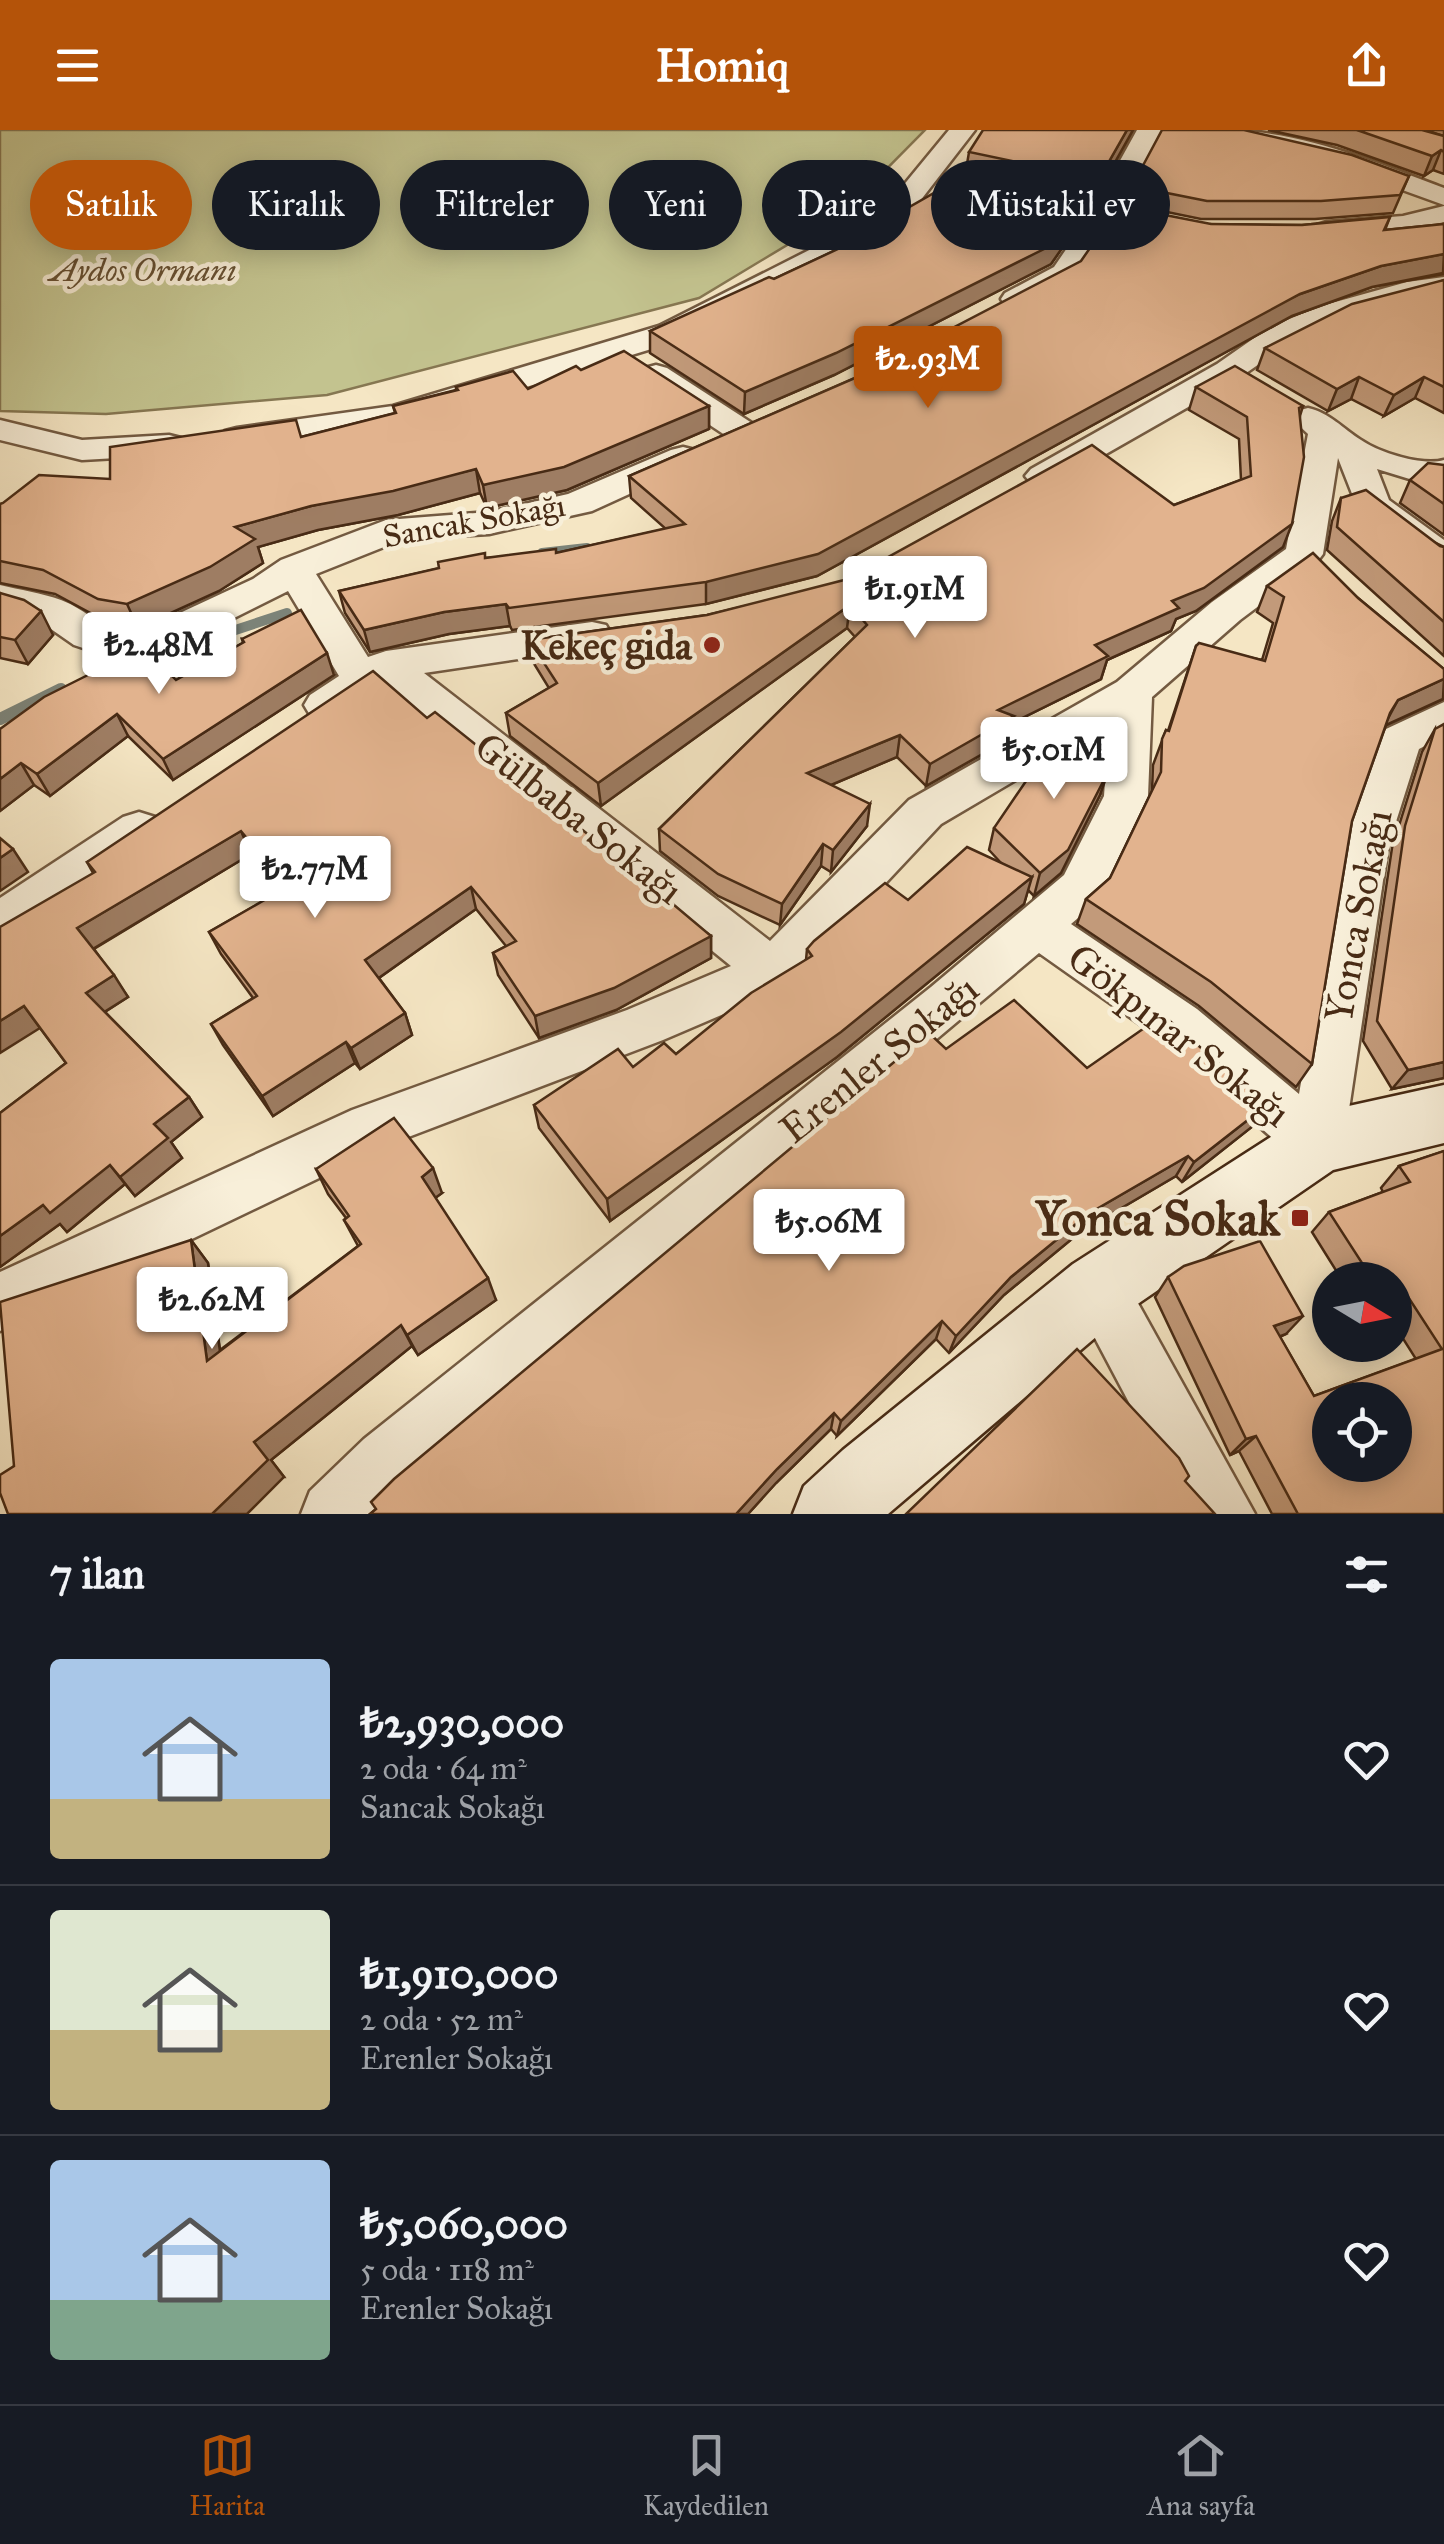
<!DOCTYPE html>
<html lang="tr">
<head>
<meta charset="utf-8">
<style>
	body { margin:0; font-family:"IM FELL Great Primer",serif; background:#242831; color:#f1f3f6; height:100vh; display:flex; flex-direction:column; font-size:38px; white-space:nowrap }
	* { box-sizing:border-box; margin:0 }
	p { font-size:32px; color:#9ea1a6 }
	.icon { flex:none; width:55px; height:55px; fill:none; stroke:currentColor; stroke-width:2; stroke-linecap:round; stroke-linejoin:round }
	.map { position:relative; height:1384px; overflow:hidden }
	.details { display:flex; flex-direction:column; background:#171b24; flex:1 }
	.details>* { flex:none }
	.banner { position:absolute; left:30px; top:30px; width:1385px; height:90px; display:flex; gap:20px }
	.needle { width:65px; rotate:100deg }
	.tools { position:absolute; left:1312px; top:1132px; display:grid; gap:20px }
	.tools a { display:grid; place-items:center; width:100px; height:100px; border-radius:50%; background:#171b24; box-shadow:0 5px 25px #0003; font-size:50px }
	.price { position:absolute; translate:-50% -85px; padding:0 22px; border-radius:10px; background:#fff; color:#222; font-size:32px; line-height:65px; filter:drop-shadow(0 2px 5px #0008) }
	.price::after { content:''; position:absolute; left:50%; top:60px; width:30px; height:22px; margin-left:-15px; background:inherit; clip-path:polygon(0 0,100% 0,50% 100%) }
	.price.selected { background:#b45309; color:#fff }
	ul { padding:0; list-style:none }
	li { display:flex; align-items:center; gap:30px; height:250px; padding:0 50px }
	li+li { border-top:2px solid #363941 }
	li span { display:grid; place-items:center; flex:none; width:280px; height:200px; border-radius:10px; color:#555 }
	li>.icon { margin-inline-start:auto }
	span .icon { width:120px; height:120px; fill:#fffc; stroke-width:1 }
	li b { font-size:42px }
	h2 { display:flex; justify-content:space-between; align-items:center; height:120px; padding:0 50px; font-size:42px }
	.chip { padding:0 35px; border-radius:45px; background:#171b24; box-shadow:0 5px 25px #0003; font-size:35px; line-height:90px }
	.chip.selected { background:#b45309; color:#fff }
	header { display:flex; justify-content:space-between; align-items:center; height:130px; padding:0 50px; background:#b45309; color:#fff; font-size:45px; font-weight:800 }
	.menu { display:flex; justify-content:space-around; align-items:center; height:140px; border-top:2px solid #363941; background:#171b24; font-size:28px; color:#9ea1a6 }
	.menu a { display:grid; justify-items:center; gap:5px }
	.menu .selected { color:#b45309 }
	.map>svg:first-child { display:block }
</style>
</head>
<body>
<header><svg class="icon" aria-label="menu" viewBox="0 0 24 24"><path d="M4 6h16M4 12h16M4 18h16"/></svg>Homiq<svg class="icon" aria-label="share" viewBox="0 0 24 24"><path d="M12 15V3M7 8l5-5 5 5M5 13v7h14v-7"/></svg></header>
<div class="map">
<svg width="1444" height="1384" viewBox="0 0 1444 1384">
	<rect width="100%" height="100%" fill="#f5e6c4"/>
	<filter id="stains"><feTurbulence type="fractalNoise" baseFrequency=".002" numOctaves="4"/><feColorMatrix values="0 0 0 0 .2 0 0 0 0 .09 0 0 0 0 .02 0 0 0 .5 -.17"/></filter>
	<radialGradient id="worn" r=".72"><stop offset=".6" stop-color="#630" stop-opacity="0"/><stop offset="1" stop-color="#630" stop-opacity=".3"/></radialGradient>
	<path fill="#c3c38f" stroke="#867752" stroke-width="2.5" d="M0 0H925L847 79 699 168 327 265 106 284 0 281Z"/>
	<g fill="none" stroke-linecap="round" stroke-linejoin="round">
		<g stroke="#7c8378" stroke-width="10">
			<path d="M542 423 587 418"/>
			<path d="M141 531 287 483"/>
		</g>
		<path stroke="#7c8378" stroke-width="12" d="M0 589 61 559"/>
		<defs>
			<g id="street">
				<path d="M949 0H975L913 80 859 117 681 210 397 296 237 318 225 315 220 308 225 301 237 298 393 276 659 196 839 105 893 68Z"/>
				<path d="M1137 0H1163L1119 83 1075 149 1027 175H1005L1001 169 1005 163 1054 137 1091 83Z"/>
				<path d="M1223 0C1300 0 1373 31 1444 58V75L1347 40 1227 5Z"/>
				<path d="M1444 76V92L1403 102 1327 110 1317 107 1313 101 1317 95 1327 92 1403 86Z"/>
				<path d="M1444 147V165L1409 170 1343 188 1292 211 1239 248 1055 353 1043 357 1031 353 1025 346 1031 339 1217 234 1270 197 1321 176 1407 152Z"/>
				<path d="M656 235 667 238 755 295 760 302 755 309H731L645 252 640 245 645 238Z"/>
				<path d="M1308 278C1330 283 1342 298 1361 310 1380 323 1422 336 1444 330V356L1439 358 1377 339 1389 370 1444 410V440L1431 436 1360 384 1338 328 1323 424 1317 432 1240 490 1152 567 1148 666 1098 771 1071 794 1197 879 1299 964 1342 717 1380 610 1386 599 1444 572V606L1419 619 1388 717 1344 1013 1336 1031 1317 1038 1298 1031 1161 909 1039 823 408 1353 378 1384H301L310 1361 364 1309 931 857 1064 745 1104 666 1109 595 941 694 789 856 663 910 390 1014 0 1201V1142L352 980 627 880 731 836 385 555C361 571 339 594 310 585L304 575 310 565 339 546 288 461 162 524 125 532 74 515 38 490 0 481V455C20 460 42 463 61 470 89 480 107 507 139 502L253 449 281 430 386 390 489 382 568 364 671 320 683 317 695 320 700 327 695 334 592 381 489 404 404 409 316 444 368 527 386 521 592 492 606 495 612 505 606 515 592 518 424 543 770 811 909 670 1117 552 1212 472 1286 419 1308 304 1291 288 1296 281Z"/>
				<path d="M0 290 82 310 169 305 181 308 186 315 181 322 169 325 82 330 0 310Z"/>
				<path d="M139 682 155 687 162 699 155 711 17 807 0 812V768L123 687Z"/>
				<path d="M1098 1130 1119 1139 1255 1384H1188L1069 1159 1077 1139Z"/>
			</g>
			<path id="secondary" d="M1444 955V1013L1333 1040 1123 1184 888 1384H793L804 1356 843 1320 1073 1134 1294 992 1317 983Z"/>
		</defs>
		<use href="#street" stroke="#735a41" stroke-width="5"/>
		<use href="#secondary" stroke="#482b15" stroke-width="5"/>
		<use href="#street" fill="#f8efd9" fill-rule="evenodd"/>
		<use href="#secondary" fill="#f8efd9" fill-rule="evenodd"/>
	</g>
	<g fill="#c29a7a" stroke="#482b15" stroke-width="2.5">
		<path d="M1133 0 1095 68 966 40 969 22Z"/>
		<path d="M1268 0H1422L1444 6V44L1433 40 1424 46 1337 15Z"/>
		<path d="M1425 0H1444V6Z"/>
		<path d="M1409 46 1393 83 1315 89H1201L1128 74 1132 56Z"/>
		<path d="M1390 87 1385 100 1444 94V144L1372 157 1292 186 817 446 706 474 512 500 510 496 449 504 370 522 345 483 339 461 485 428 556 423 666 399 631 368 629 346 1211 94 1302 95Z"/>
		<path d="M1083 88 1051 134 834 245 744 284 650 223V201L774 149 885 97V91Z"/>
		<path d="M1444 150V283L1415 268 1384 286 1351 269 1328 281 1257 240 1265 218Z"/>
		<path d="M581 240 709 276V299L567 360 487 378 480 363 398 385 318 400 258 417 263 433 219 461 138 498 109 493 55 464 0 453V374L301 307 395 283 393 276 456 260V257L528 259Z"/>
		<path d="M1196 257 1303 276 1300 286 1283 417 1196 481 1176 489 1171 501 1107 530 1101 549 1012 593 1009 609 926 656 897 627 831 655 867 696 831 742 821 736 780 795 718 766 660 721 659 699 855 507 847 498 601 676 510 606 506 583 549 558 533 532 529 510 707 485 1174 375 1241 350 1239 309 1189 280Z"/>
		<path d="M1444 335V405L1400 373 1410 350Z"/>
		<path d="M1341 368 1444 417V526L1327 420 1332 391Z"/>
		<path d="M1267 456 1358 468 1444 539 1443 569 1386 595 1352 691 1312 934 1296 957 1199 876 1077 794 1086 769 1110 748 1152 661 1153 635 1166 600 1168 601 1196 516 1262 530 1273 493 1257 482Z"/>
		<path d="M0 463 53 505 28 534 0 528Z"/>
		<path d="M242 509 334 545 173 650 128 606 50 666 34 655 0 681V599L176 550 243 513Z"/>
		<path d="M427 588 618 738 711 806V828L616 880 539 908 498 845 493 823 506 816 476 779 379 848 405 883 412 905 360 939 355 933 273 986 223 915 211 894 253 868 221 824 209 802 281 761 251 724 94 819 128 867 105 882 189 967 202 987 171 1012 182 1028 135 1066 125 1054 67 1102 60 1094 0 1137V983L66 933 40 898 93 743 87 732Z"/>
		<path d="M1435 599 1444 948 1392 959 1363 911 1392 718 1422 622Z"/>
		<path d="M1100 665 1061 743 1034 766 1028 760 1024 774 837 927 610 1091 539 998 534 975 633 937 676 924 806 830 807 819 908 770 1001 733 989 720 994 698Z"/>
		<path d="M946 919 1087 938 1267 975 1253 996 1182 1052 1176 1046 1079 1103 1004 1165 949 1223 936 1209 837 1306 831 1299 776 1353 748 1384H370Z"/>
		<path d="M1444 1021V1384H1272L1239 1321 1230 1325 1155 1167 1168 1147 1286 1204 1280 1207 1314 1266 1416 1229 1395 1196V1150H1342L1312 1102 1329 1082 1383 1062 1381 1058 1399 1036Z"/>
		<path d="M316 1039 442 1063 435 1068 496 1170 418 1225 412 1216 271 1330 284 1347 14 1336 191 1110 208 1133 220 1220 358 1116 344 1090 346 1088 328 1064Z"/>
	</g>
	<g fill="#9e7d63" stroke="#482b15" stroke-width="2.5">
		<path d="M1127 0H1133L1095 68 1099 49Z"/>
		<path d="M1441 20 1433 40 1424 46 1432 26Z"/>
		<path d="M1087 68 1083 88 1051 134 834 245 744 284 745 262Z"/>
		<path d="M1444 124 1443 143 1372 157 1292 186 817 446 706 474V452L1300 164 1381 136Z"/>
		<path d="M1359 247 1351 269 1328 281 1337 259Z"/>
		<path d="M1424 247 1415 268 1384 286 1394 265Z"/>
		<path d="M709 276V299L567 360 487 378 483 355Z"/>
		<path d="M476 339 480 363 398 385 318 400 258 417 263 433 219 461 138 498 127 474 235 397 311 376Z"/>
		<path d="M1292 394 1283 417 1196 481 1176 489 1171 501 1107 530 1101 549 1012 593 1009 609 926 656 930 634 998 580 1095 515 1172 471Z"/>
		<path d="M506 474 510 496 449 504 370 522 364 500 444 482Z"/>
		<path d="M850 475 847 498 601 676 598 653Z"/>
		<path d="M41 481 53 505 28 534 15 510Z"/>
		<path d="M327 523 334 545 173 650 163 629Z"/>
		<path d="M1444 549 1443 569 1384 596 1398 570Z"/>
		<path d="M117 584 128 606 50 666 37 644Z"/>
		<path d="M900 605 897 627 805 666 807 643Z"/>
		<path d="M21 633 34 655 0 681V649Z"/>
		<path d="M1108 642 1100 665 1061 743 1034 766 1040 743Z"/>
		<path d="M870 674 867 696 831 742 833 720Z"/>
		<path d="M241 701 251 724 91 820 77 798Z"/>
		<path d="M823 714 821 736 780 795 782 774Z"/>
		<path d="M13 719 28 742 0 761V728Z"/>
		<path d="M1032 747 1024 774 837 927 610 1091 607 1069Z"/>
		<path d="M471 757 476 779 373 852 365 830Z"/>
		<path d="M711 806V828L616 880 539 908 535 886Z"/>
		<path d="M114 845 128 867 101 884 86 863Z"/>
		<path d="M24 876 40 898 0 923V891Z"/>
		<path d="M405 883 412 905 360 939 351 918Z"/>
		<path d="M346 912 355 933 273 986 262 966Z"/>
		<path d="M1444 932V948L1392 959 1408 940Z"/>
		<path d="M189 967 202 987 171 1012 182 1028 135 1066 120 1047 154 994Z"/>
		<path d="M1267 975 1253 996 1182 1052 1194 1032Z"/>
		<path d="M1188 1026 1176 1046 1079 1103 1004 1165 949 1223 956 1206 1011 1147 1088 1084Z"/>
		<path d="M110 1035 125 1054 67 1102 60 1094 0 1137V1106L43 1075Z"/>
		<path d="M433 1038 442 1063 431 1071 422 1047Z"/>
		<path d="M191 1110 208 1133 224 1251 207 1231Z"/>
		<path d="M488 1148 496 1170 418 1225 407 1205Z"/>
		<path d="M1303 1186 1286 1204 1257 1215 1274 1196Z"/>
		<path d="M942 1191 936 1209 837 1306 841 1291Z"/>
		<path d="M401 1195 412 1216 271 1330 284 1347 247 1384H212L254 1312Z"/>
		<path d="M834 1283 831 1299 776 1353 748 1384H736L777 1339Z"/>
		<path d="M1256 1306 1239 1321 1230 1325 1246 1309Z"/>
	</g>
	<g fill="#e2b38e" stroke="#482b15" stroke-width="2.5" fill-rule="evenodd">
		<path d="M983 0H1127L1099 49 969 22Z"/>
		<path d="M1162 0H1244L1352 25 1409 46 1400 65 1321 71H1207L1132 56Z"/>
		<path d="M1357 0H1422L1444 6V22L1441 20 1432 26Z"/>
		<path d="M956 40 1087 68 1056 113 836 223 745 262 650 201 769 147 774 149 891 94 885 91 946 56Z"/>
		<path d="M1119 76 1211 94 1302 95 1390 87 1384 100 1444 94V124L1381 136 1300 164 818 424 706 452 509 478 506 474 444 482 364 500 339 461 439 438 438 432 485 423V428L556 419V423L685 394 629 346 864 244 1081 131Z"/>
		<path d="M1444 150V257L1424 247 1394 265 1359 247 1337 259 1265 218 1352 174Z"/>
		<path d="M624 221 709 276 564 337 483 355 476 339 393 361 311 376 235 397 255 409 210 437 127 474 98 469 43 440 0 431V374L3 373 39 345 110 349V317L296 290 301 307 396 283 393 276 458 260 456 257 513 241 528 259 576 236 581 240Z"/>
		<path d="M1235 236 1303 276 1299 278 1304 327 1292 394 1204 458 1172 471 1179 478 1095 515 1108 526 998 580 1014 586 930 634 900 605 807 643 870 674 833 720 823 714 782 774 718 744 659 699 867 495 850 475 598 653 506 583 557 553 529 510 707 485 848 449 1092 315 1174 375 1251 346 1247 287 1196 257Z"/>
		<path d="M1428 333 1444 335V374L1410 350Z"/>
		<path d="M1366 360 1440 416 1444 417V492L1337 397 1341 368Z"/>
		<path d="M1313 423 1358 468 1444 539V549L1398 570 1390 583 1352 691 1312 934 1211 852 1086 769 1110 748 1161 642 1162 609 1166 600 1169 601 1196 516 1199 513 1265 531 1284 467 1267 456Z"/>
		<path d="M0 463 24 470 41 481 15 510 0 507Z"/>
		<path d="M301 480 327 523 163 629 117 584 37 644 21 633 0 649V599L44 567 144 517 176 550 244 512 242 509Z"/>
		<path d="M373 541 427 588 435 582 590 706 618 738 624 733 711 806 614 858 535 886 493 823 516 811 471 757 365 830 405 883 351 918 346 912 262 966 211 894 257 866 209 802 287 757 241 701 77 798 114 845 86 863 189 967 154 994 168 1008 120 1047 110 1035 50 1083 43 1075 0 1106V983L66 933 24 876 0 891V797L95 742 87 732Z"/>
		<path d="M1444 594V932L1408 940 1377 891 1405 696 1435 599Z"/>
		<path d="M1063 607 1109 626 1108 642 1068 720 1040 743 994 698 1052 613Z"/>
		<path d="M0 708 13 719 0 728Z"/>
		<path d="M967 717 1032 747 841 902 607 1069 534 975 618 919 633 937 664 913 676 924 751 863 812 826 807 819 814 811 885 753 908 770Z"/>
		<path d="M1014 870 1087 938 1163 885 1267 975 1194 1032 1188 1026 1088 1084 1011 1147 956 1206 942 1191 841 1291 834 1283 777 1339 736 1384H370L376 1379 371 1372 394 1349 929 903 946 919Z"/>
		<path d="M394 988 433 1038 422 1047 488 1148 407 1205 401 1195 254 1312 268 1330 212 1384H8L0 1363V1345L14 1336 0 1172 191 1110 207 1231 361 1114 344 1090 349 1086 316 1039Z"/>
		<path d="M1444 1021V1384H1298L1256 1306 1246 1309 1168 1147 1184 1136 1260 1111 1303 1186 1274 1196 1314 1266 1442 1219 1403 1159 1395 1162V1150H1373L1329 1082 1410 1052 1399 1036ZM1330 1270H1395V1335H1330Z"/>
		<path d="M1077 1219 1179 1328 1189 1346 1185 1351 1215 1384H906Z"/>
	</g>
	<g fill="#8f2418" stroke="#f8efd9" stroke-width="4">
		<circle cx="712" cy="515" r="10"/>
		<rect x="1290" y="1078" width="20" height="20" rx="5"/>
	</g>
	<g text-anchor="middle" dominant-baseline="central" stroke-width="9" stroke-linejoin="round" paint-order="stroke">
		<g font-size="32" font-style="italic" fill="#675134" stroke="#f8efd9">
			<text x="143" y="140">Aydos Ormanı</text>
		</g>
		<g font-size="32" fill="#482b15" stroke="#f8efd9">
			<text transform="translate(474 391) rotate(-10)">Sancak Sokağı</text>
		</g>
		<g font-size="40" font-weight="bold" fill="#482b15" stroke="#f8efd9" text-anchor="end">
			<text x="692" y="515">Kekeç gida</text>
		</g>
		<g font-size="40" fill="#482b15" stroke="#f8efd9">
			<text transform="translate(579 688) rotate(38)">Gülbaba Sokağı</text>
			<text transform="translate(1358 786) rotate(-79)">Yonca Sokağı</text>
			<text transform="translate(1179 905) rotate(38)">Gökpınar Sokağı</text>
			<text transform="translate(879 929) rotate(-39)">Erenler Sokağı</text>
		</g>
		<g font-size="48" font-weight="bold" fill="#482b15" stroke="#f8efd9" text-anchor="end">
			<text x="1280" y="1088">Yonca Sokak</text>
		</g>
	</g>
	<rect width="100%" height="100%" filter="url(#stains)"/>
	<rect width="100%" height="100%" fill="url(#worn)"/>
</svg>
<div class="tools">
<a><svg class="needle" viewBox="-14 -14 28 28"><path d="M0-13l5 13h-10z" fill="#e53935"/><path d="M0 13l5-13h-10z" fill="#9ea1a6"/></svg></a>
<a><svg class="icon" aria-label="locate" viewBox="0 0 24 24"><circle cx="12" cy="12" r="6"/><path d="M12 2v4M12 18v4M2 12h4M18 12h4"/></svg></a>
</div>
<b class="price selected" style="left:928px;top:281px">₺2.93M</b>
<b class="price" style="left:915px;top:511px">₺1.91M</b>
<b class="price" style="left:159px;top:567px">₺2.48M</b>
<b class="price" style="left:1054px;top:672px">₺5.01M</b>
<b class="price" style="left:315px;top:791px">₺2.77M</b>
<b class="price" style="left:829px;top:1144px">₺5.06M</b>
<b class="price" style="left:212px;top:1222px">₺2.62M</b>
<div class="banner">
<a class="chip selected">Satılık</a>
<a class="chip">Kiralık</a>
<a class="chip">Filtreler</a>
<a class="chip">Yeni</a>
<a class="chip">Daire</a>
<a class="chip">Müstakil ev</a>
</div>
</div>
<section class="details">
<h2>7 ilan<svg class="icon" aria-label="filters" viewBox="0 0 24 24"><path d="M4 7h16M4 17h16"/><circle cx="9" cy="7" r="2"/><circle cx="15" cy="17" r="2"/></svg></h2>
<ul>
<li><span style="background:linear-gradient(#a9c7e8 70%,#c2b280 0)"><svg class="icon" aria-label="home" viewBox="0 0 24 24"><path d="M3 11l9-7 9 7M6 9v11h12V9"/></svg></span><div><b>₺2,930,000</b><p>2 oda · 64 m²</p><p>Sancak Sokağı</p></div><svg class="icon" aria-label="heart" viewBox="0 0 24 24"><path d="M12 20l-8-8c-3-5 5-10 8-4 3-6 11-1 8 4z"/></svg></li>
<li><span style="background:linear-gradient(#dfe7d0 60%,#c2b280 0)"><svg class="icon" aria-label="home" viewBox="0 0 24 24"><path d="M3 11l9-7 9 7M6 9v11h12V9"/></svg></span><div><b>₺1,910,000</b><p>2 oda · 52 m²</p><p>Erenler Sokağı</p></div><svg class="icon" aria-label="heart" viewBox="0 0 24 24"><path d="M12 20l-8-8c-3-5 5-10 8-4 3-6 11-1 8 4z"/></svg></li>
<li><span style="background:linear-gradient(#a9c7e8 70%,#7fa58c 0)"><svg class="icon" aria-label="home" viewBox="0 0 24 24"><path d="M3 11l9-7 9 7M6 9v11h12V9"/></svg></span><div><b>₺5,060,000</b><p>5 oda · 118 m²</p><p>Erenler Sokağı</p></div><svg class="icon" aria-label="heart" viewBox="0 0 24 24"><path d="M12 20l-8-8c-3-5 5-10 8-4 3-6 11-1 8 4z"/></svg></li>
</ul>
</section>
<nav class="menu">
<a class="selected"><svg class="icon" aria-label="map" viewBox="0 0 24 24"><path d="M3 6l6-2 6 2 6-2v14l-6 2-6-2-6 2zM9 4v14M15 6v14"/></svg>Harita</a>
<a><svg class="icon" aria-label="saved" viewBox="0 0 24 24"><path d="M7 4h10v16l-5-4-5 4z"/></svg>Kaydedilen</a>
<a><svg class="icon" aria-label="home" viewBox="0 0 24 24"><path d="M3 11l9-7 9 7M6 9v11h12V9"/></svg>Ana sayfa</a>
</nav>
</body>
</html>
